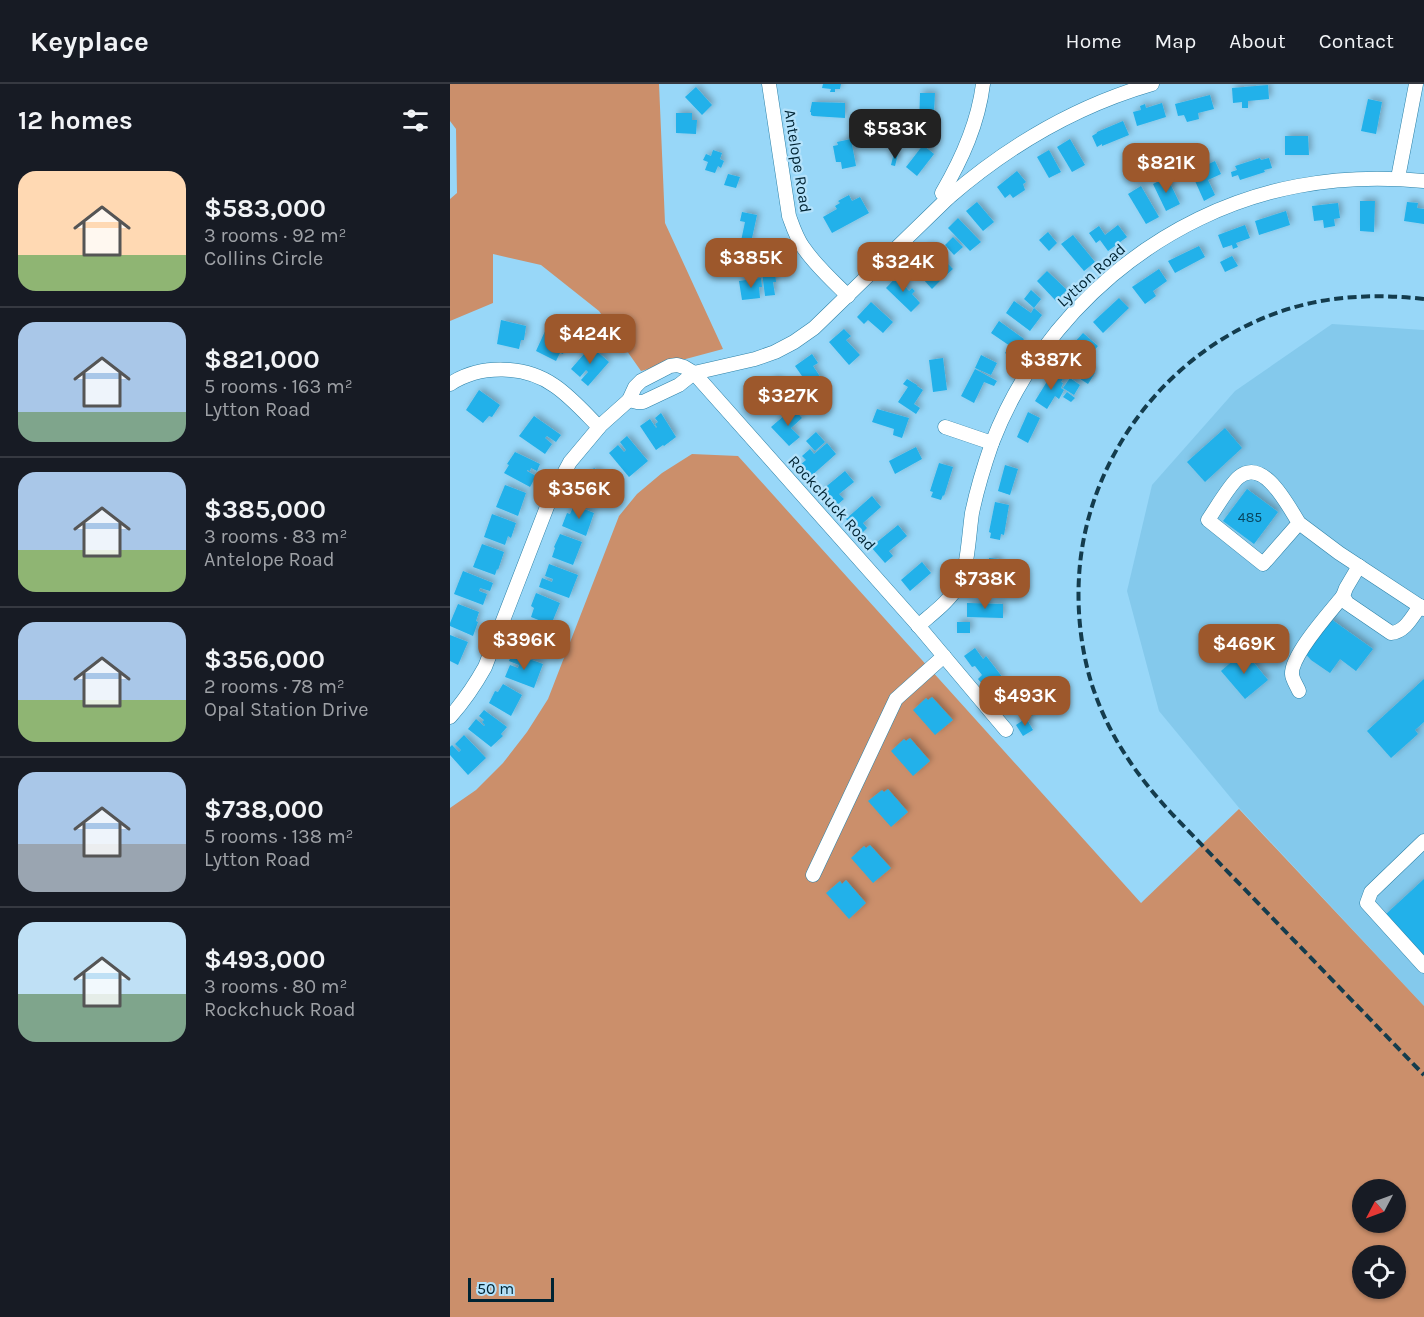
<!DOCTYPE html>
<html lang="en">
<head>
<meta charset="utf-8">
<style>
	body { margin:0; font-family:Karla,sans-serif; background:#242831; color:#f1f3f6; height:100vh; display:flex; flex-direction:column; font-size:22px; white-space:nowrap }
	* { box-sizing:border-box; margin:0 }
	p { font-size:20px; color:#9ea1a6 }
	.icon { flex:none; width:33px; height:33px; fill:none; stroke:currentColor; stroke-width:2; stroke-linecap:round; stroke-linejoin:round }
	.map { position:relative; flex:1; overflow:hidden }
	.details { display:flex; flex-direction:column; background:#171b24; width:450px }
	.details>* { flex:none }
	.needle { width:39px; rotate:229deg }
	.fabs { position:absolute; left:902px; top:1095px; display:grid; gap:12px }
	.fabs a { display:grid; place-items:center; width:54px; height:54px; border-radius:50%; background:#171b24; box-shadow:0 2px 4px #0004; font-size:30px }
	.scale { position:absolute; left:18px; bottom:15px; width:86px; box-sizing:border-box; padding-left:6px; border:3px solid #002433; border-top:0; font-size:16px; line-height:21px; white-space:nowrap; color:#002433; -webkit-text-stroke:4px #b4e2fb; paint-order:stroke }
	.price { position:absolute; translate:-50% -51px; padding:0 14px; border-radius:12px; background:#9d582c; color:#fff; font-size:20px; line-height:39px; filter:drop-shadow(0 2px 3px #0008) }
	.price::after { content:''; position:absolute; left:50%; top:36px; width:18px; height:14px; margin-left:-9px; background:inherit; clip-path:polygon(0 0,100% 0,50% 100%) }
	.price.current { background:#222; color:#fff }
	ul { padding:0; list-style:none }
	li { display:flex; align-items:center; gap:18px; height:150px; padding:0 18px }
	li+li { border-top:2px solid #363941 }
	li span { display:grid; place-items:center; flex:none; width:168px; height:120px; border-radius:18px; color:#555 }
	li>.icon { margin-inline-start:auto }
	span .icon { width:72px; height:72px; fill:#fffc; stroke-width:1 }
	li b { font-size:26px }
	h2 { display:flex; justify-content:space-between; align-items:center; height:72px; padding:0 18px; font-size:26px }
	header { display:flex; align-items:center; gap:36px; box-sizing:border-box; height:84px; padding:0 30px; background:#171b24; border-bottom:2px solid #363941 }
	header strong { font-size:28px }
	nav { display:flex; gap:33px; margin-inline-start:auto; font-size:21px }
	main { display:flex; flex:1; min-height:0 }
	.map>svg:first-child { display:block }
</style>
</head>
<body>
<header>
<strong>Keyplace</strong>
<nav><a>Home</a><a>Map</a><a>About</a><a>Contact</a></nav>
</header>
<main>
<section class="details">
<h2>12 homes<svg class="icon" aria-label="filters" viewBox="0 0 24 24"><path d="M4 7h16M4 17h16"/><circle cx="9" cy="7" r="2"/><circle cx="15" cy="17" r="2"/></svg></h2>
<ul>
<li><span style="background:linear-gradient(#ffd9b3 70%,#8fb573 0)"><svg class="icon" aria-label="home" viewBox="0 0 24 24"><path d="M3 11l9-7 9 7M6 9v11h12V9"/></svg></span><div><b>$583,000</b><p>3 rooms · 92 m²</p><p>Collins Circle</p></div></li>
<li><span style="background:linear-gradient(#a9c7e8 75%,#7fa58c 0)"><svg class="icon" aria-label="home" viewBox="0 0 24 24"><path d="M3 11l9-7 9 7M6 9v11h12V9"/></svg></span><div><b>$821,000</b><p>5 rooms · 163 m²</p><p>Lytton Road</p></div></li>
<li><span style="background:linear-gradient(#a9c7e8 65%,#8fb573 0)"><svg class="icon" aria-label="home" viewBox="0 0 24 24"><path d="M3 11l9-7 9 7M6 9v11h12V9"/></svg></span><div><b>$385,000</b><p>3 rooms · 83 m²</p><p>Antelope Road</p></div></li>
<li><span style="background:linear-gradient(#a9c7e8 65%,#8fb573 0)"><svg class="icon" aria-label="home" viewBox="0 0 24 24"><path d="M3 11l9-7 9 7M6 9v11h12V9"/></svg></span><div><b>$356,000</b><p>2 rooms · 78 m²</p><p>Opal Station Drive</p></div></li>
<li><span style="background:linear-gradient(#a9c7e8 60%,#9aa5b1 0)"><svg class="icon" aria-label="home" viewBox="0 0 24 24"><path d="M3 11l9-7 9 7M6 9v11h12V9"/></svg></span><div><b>$738,000</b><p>5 rooms · 138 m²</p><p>Lytton Road</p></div></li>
<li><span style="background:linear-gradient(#bfe0f5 60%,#7fa58c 0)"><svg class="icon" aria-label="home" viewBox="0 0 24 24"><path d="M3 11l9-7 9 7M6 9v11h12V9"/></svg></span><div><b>$493,000</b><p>3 rooms · 80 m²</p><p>Rockchuck Road</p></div></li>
</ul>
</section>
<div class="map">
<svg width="974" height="1233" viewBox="0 0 974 1233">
	<defs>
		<filter id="shadow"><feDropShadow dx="3" dy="-3" stdDeviation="3" flood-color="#0004"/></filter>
	</defs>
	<rect width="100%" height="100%" fill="#98d7f8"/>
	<path fill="#84c9ec" d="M882 240 974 246V922L790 725 709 627 677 507 702 401 785 307Z"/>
	<g fill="#cb8f6b" fill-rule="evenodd">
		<path d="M0 0H209L215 139 273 265 191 287 149 227 91 181 43 170V219L0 237V115L7 109 6 45 0 37Z"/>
		<path d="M242 370 288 372 691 819 789 725 974 922V1233H0V724L26 706 53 679 77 648 98 615 169 432 187 410 212 389ZM912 1106H945V1138H912ZM912 1172H945V1204H912Z"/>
	</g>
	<g fill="#21b1ea" filter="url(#shadow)">
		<path d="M373 0H391L390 5H385V8H380L381 5 372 4Z"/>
		<path d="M818 1 819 15 798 17V24H792V18L783 19 782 4Z"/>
		<path d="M246 3 262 21 252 31 235 13Z"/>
		<path d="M470 9H485L483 44H469Z"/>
		<path d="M760 11 764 25 748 29 749 35 737 38 734 31 728 32 725 20Z"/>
		<path d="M918 15 932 18 926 50 911 47Z"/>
		<path d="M362 18 395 19V34L363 32 361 31V28H360Z"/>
		<path d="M712 19 716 33 687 42 683 28 691 26 690 22 695 20 696 24Z"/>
		<path d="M226 29H242V36H247L246 50 226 49Z"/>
		<path d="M445 33 458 34V46H454L453 47 444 45Z"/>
		<path d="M673 37 679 51 652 62V60L647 63 642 52 647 49V48Z"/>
		<path d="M835 52H858L859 71H835Z"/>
		<path d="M401 55 406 82 392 85 391 78H386L383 62 388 61 387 58Z"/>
		<path d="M620 55 635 81 622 88 607 63Z"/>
		<path d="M473 61 484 70 467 92 456 83Z"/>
		<path d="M263 66 272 69 270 75 274 77 271 84 268 82 265 89 255 86 258 78 253 76 256 70 261 72Z"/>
		<path d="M599 66 611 88 599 94 587 73Z"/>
		<path d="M444 69 448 70 445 82 441 81Z"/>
		<path d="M810 74 811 76 819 74 822 84 814 86 815 88 790 96 788 91 782 93 781 88 787 86 785 82Z"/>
		<path d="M765 77 771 90 758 96 765 111 754 117 741 88Z"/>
		<path d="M567 87 576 98 573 100 575 106 563 114 560 110 555 114 547 103Z"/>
		<path d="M278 90 290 93 286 104 274 101Z"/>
		<path d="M717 93 730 120 716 127 703 100Z"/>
		<path d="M691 102 709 133 696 140 678 110Z"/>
		<path d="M399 111 402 117 410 113 419 129 382 149 373 133 387 125 385 122 390 119 388 117Z"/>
		<path d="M910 117H925L924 148 910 147Z"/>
		<path d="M527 118 544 138 533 147 516 127Z"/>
		<path d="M957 118 968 119 967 124 974 125V140L954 137Z"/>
		<path d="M888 119 890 134 884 135 885 142 874 144 873 136 864 137 862 122Z"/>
		<path d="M836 127 840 141 809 151 805 137Z"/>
		<path d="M292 128 307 131 301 159 291 157 295 138 290 137Z"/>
		<path d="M508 134 531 158 520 167 498 144Z"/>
		<path d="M668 141 677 153 658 167 650 156 646 159 639 149 649 142 655 151Z"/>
		<path d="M795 141 800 154 786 159 788 163 783 165 782 161 773 164 768 151Z"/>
		<path d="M598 148 607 159 599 167 589 156Z"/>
		<path d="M623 151 645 178 634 187 611 160Z"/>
		<path d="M503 153 513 163 504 171 495 161Z"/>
		<path d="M310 160 315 168 305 174 300 166Z"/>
		<path d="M480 161 503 185 492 195 469 172Z"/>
		<path d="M749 162 755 173 725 189 718 177Z"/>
		<path d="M782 172 788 182 775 188 770 178Z"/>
		<path d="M709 185 717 197 703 207 706 212 695 220 682 203Z"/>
		<path d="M322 186V188H325L326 198H323L325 211 315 212 312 188Z"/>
		<path d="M481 187 490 197 482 205 473 195Z"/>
		<path d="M597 187 617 206 606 217 587 197Z"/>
		<path d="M450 189 458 197 454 201 459 207 462 204 465 207 462 210 470 219 461 228 436 204Z"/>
		<path d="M311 194 312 203H309L310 214 292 216 289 197Z"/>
		<path d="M581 206 591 215 584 224 574 215Z"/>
		<path d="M669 214 679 224 653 249 643 238Z"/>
		<path d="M564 217 581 229 584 224 592 231 580 247 556 229Z"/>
		<path d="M421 218 443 238 433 249 418 236 414 240 407 233Z"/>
		<path d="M51 236 76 242 74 256H71L69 265 47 260Z"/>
		<path d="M549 237 574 255 562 274 555 269 560 262 541 249Z"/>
		<path d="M96 245 119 257 113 270 110 269 106 277 86 267Z"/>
		<path d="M394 245 401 252 396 256 410 271 399 281 379 258Z"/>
		<path d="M633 249 648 262 643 268 639 264 624 282 612 272Z"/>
		<path d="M141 262 159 278 138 302 131 296 138 288 136 286 130 293 121 285Z"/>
		<path d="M362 270 368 279 363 282 373 297 361 305 345 282Z"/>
		<path d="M531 271 547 279 541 291 525 284Z"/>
		<path d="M493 274 497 306 483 308 479 276Z"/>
		<path d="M634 281 645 289 638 300 627 293Z"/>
		<path d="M525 285 547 297 544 302 534 298 524 319 511 312Z"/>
		<path d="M605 288 614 293 611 298 613 299 611 304 614 306 609 315 605 312 597 325 585 317 601 291 603 292Z"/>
		<path d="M325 294 335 302 326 312 329 315 326 319 323 316 312 328 301 319 309 310 306 307 310 302 313 305 317 301 318 302Z"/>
		<path d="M620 294 630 301 624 311 613 304Z"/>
		<path d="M457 295 467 301V302L473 306 464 320 470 324 466 330 448 318 458 303 453 300Z"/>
		<path d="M29 306 50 321 42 333 39 332 33 339 16 326Z"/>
		<path d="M617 308 625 314 621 318 613 313Z"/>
		<path d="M343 324 352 334 341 344 350 353 339 362 321 343Z"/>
		<path d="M427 325 459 334 452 354 443 351 444 345 422 338Z"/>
		<path d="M578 328 590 334 578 359 567 353Z"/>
		<path d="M211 329 226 353 214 362 213 361 206 366 190 342 200 335 206 344 207 343 205 340 208 338 205 334Z"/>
		<path d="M84 332 111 351 106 358 97 352 95 354 102 360 95 370 69 352Z"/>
		<path d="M775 344 792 364 755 398 737 378Z"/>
		<path d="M366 348 375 358 365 367 356 357Z"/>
		<path d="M177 352 198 377 179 393 159 369 168 361 174 368 176 366 170 358Z"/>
		<path d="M377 359 386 370 360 393 350 381 356 376 352 372 360 365 364 370Z"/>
		<path d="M466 363 472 375 445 390 439 377Z"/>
		<path d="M65 368 90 380 87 387 81 384 80 387 77 386V387L86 392 80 403 54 389 59 381 57 380Z"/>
		<path d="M489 379 503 383 494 412 493 411 491 416 481 413 483 408 480 407Z"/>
		<path d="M555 381 568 385 560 411 548 407Z"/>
		<path d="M144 384 163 397 149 418 130 404 136 396 134 395Z"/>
		<path d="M395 387 404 398 389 410 394 415 386 422 372 406Z"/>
		<path d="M55 401 76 409 68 432 46 423Z"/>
		<path d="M797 405 828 428 804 460 773 437Z"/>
		<path d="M422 412 431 423 413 439 417 444 410 451 396 435Z"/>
		<path d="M545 418 559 421 554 451 551 450 550 456 540 454 541 449 539 448Z"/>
		<path d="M124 421 144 429 136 452 112 442 117 429 120 430Z"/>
		<path d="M42 430 66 439 61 454 58 452 55 461 34 453Z"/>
		<path d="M448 441 457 452 439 467 443 472 435 479 421 463Z"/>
		<path d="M110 450 132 458 123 481 102 473 105 464 104 463Z"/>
		<path d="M32 460 54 468 48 486 47 485 45 491 23 483Z"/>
		<path d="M539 474 549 475V481H551L548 507 534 505 536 480H539Z"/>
		<path d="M472 478 481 489 460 507 451 496Z"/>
		<path d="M99 480 128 491 119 514 89 503 92 494 102 498 103 495 95 492Z"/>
		<path d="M13 487 43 499 40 507 30 504 29 507 37 510 33 521 4 510Z"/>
		<path d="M86 509 110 519 101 541 81 533 84 524 81 522Z"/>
		<path d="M517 519 553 520V534L517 533Z"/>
		<path d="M8 520 29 528 26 537 28 538 23 552 0 542V539Z"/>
		<path d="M878 533 923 565 906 587 890 575 880 589 861 576 854 568Z"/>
		<rect x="507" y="538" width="13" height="11"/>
		<path d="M76 540 97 548 88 571 67 563 69 556H68Z"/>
		<path d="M0 551 18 558 8 581 0 577Z"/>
		<path d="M525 564 533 575 536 572 553 594 541 603 536 596 532 600 528 595 532 591 525 582 522 583 514 572Z"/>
		<path d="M794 567 818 596 795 615 771 587Z"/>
		<path d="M62 569 93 580 84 604 55 593 60 581 68 584 69 581 59 577Z"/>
		<path d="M974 595V638L965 646 968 650 941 674 917 647Z"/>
		<path d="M53 600 72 611 61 632 39 619 45 607 48 608Z"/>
		<path d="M574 604 589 627 577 635 562 612Z"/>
		<path d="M482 613 503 636 485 651 463 626 476 614 478 616Z"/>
		<path d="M34 626 57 643 51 650 53 652 41 663 18 645 26 635 34 642 35 641 32 638 34 636 29 632Z"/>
		<path d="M576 634 583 646 573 652 566 641Z"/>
		<path d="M14 651 36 674 18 691 0 671V663L2 661 9 668 11 666 5 660Z"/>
		<path d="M460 654 480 677 463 692 441 667 454 655 456 657Z"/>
		<path d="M438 705 458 728 441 743 418 717 432 706 434 708Z"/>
		<path d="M420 761 441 784 423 799 401 774 414 762 416 764Z"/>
		<path d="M974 795V874L935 831Z"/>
		<path d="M396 796 416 819 399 835 376 809 390 797 392 800Z"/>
	</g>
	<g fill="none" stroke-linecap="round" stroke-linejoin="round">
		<defs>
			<g id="minor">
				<path d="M319 0 339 132C343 143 346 153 353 163 365 181 382 196 398 212"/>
				<path d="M948 94 966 0"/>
				<path d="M498 114 492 109C512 75 528 40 533 0"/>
				<path d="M0 300C31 280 75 281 105 302 121 313 135 329 149 343"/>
				<path d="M179 316 187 318H193L229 301 244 289 305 275 325 268 344 258 364 244 498 114C558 62 626 22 702 0"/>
				<path d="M495 343 542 359"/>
				<path d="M849 439C838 422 814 373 789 393 780 400 765 426 758 436L813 480 849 439 889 469 974 525"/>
				<path d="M909 482 896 504 893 512 897 519 941 549C955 548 962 533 970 522"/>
				<path d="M468 542C483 529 500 517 509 500 518 483 519 449 522 429 527 405 534 382 542 359 592 229 710 128 848 102 890 94 932 93 974 97"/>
				<path d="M849 607C847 602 842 595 842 590 841 571 880 528 893 512"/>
				<path d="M0 633C14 617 25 601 35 583L100 415 120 378 151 341 179 316 185 303 191 297 220 282 227 281 234 283 244 289 466 539 556 646"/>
				<path d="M974 757 921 808 917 819 974 882"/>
				<path d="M363 791 446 615 494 572"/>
			</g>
		</defs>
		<use href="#minor" stroke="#2c81a7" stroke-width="15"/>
		<use href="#minor" stroke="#fff" stroke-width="14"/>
		<path stroke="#143c4d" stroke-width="4" stroke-dasharray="9 4.5" stroke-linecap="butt" d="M974 215C938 211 901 211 866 218 740 243 643 354 630 480 626 520 630 563 642 601 659 653 687 692 723 731L974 991"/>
	</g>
	<g text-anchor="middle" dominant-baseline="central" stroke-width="4.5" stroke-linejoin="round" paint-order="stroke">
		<g font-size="14" fill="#084761">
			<text x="800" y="433">485</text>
		</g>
		<g font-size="16" fill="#002433" stroke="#b4e2fb">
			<text transform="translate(348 77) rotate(81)">Antelope Road</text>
			<text transform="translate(641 191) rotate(-42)">Lytton Road</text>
			<text transform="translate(382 419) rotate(48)">Rockchuck Road</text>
		</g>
	</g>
</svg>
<div class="fabs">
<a><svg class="needle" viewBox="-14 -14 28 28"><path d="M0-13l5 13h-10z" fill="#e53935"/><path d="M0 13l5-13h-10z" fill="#9ea1a6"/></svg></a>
<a><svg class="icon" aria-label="locate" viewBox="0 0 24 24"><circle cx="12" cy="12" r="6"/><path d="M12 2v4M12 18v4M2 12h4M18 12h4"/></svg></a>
</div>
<div class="scale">50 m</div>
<b class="price current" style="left:445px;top:76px">$583K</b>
<b class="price" style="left:716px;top:110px">$821K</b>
<b class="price" style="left:301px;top:205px">$385K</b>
<b class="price" style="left:453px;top:209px">$324K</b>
<b class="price" style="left:140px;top:281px">$424K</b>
<b class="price" style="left:601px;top:307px">$387K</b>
<b class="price" style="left:338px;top:343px">$327K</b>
<b class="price" style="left:129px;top:436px">$356K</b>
<b class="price" style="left:535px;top:526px">$738K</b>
<b class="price" style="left:74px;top:587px">$396K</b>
<b class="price" style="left:794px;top:591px">$469K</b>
<b class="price" style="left:575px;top:643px">$493K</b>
</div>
</main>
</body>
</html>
